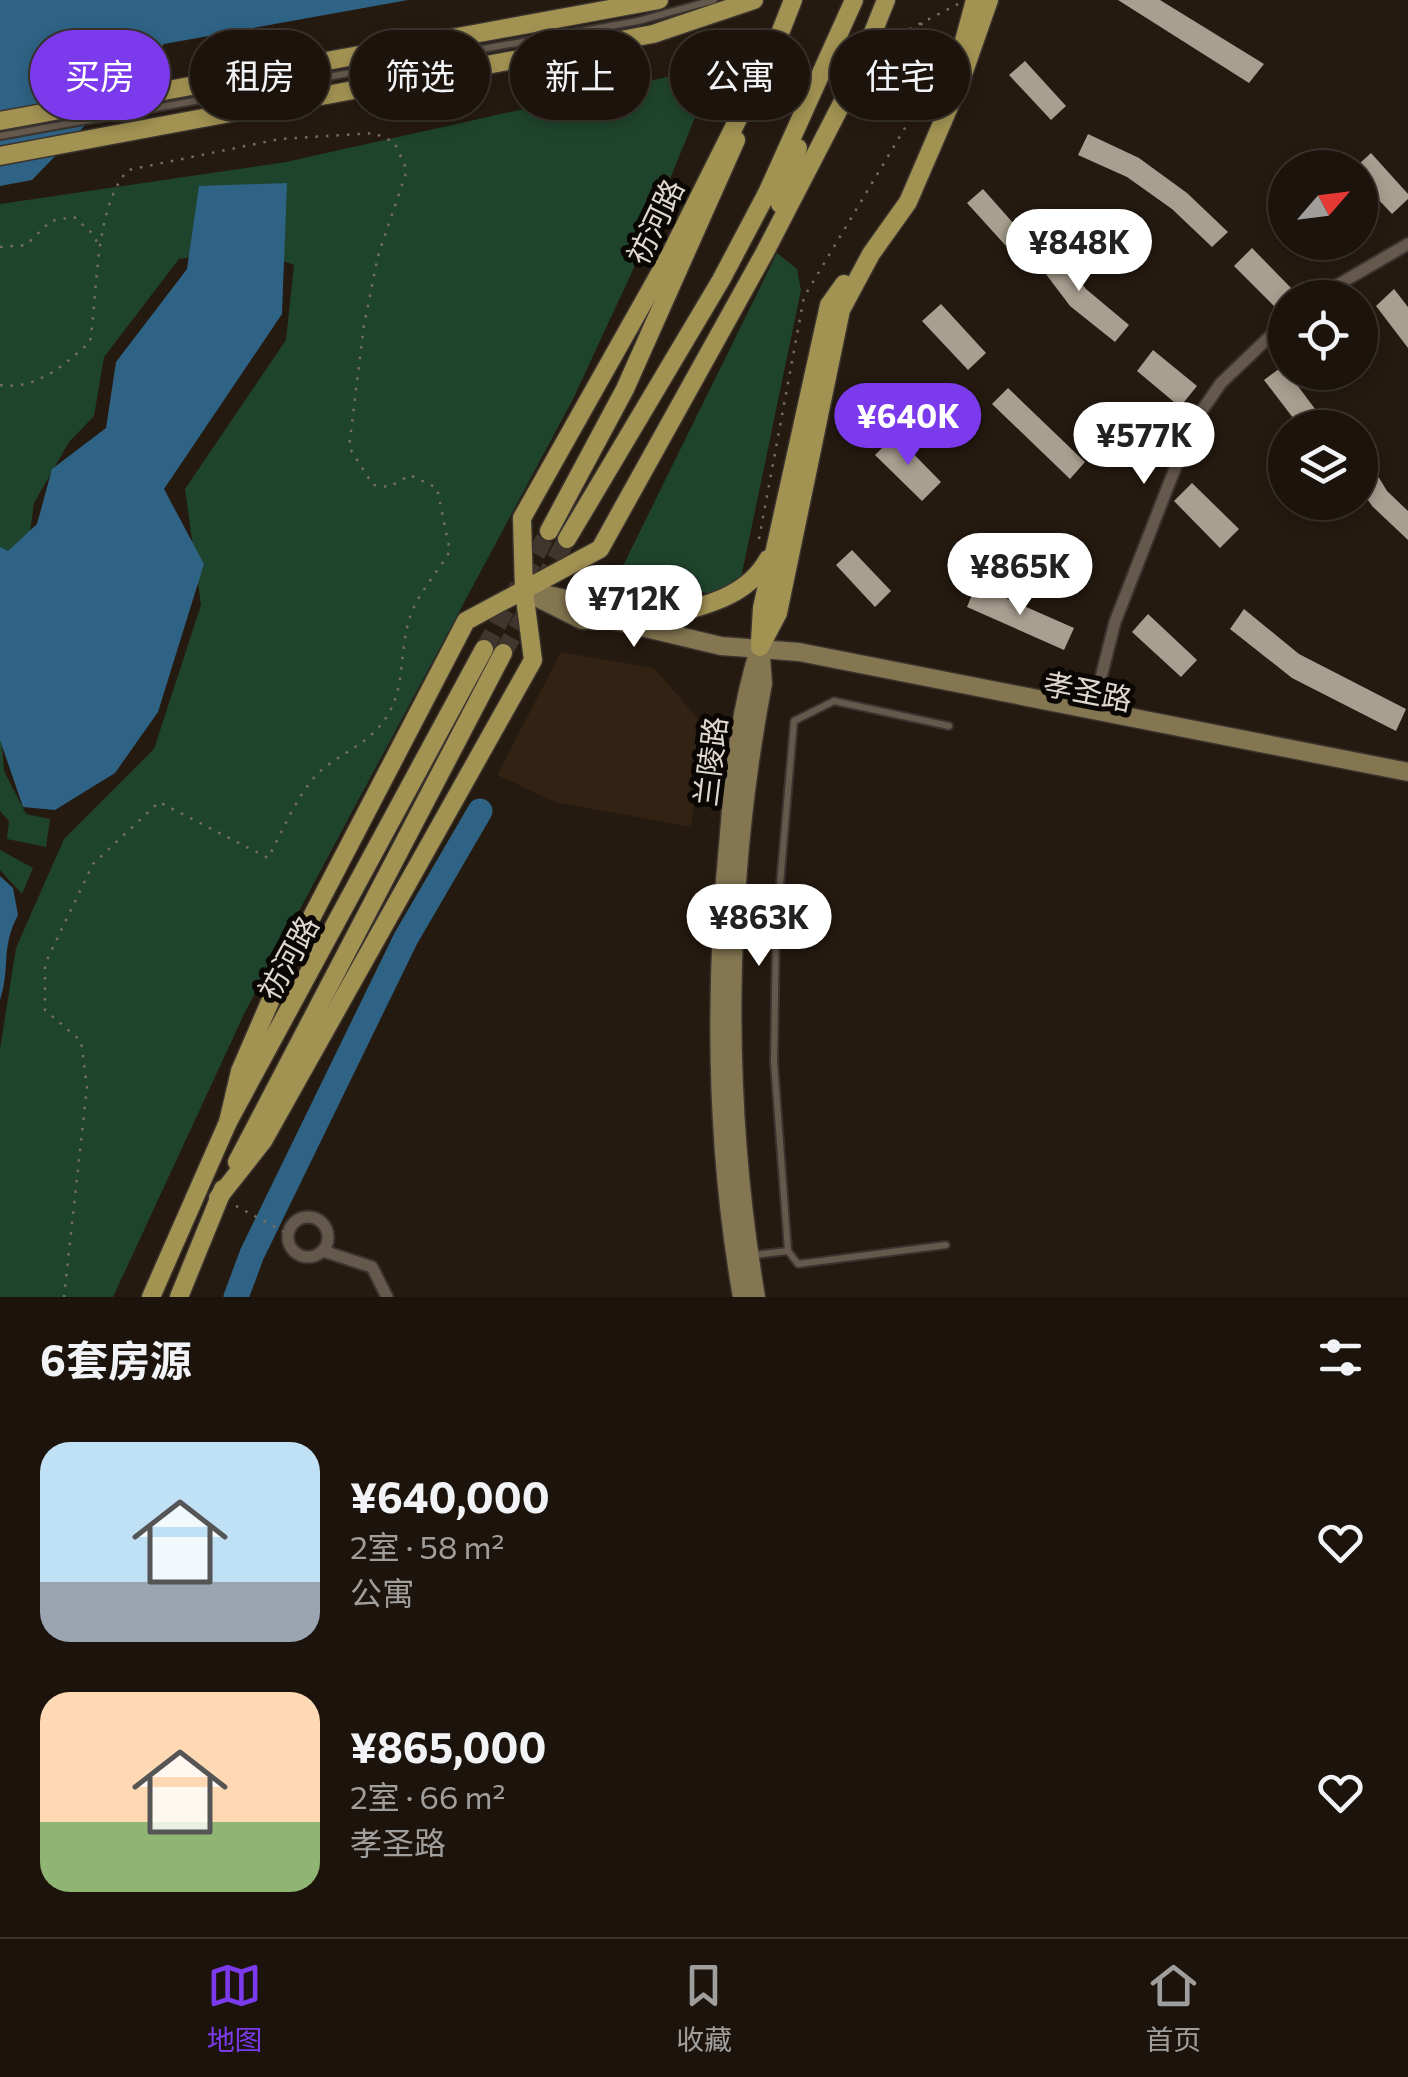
<!DOCTYPE html>
<html lang="zh">
<head>
<meta charset="utf-8">
<style>
	body { margin:0; font-family:Commissioner,"Noto Sans SC",sans-serif; background:#29211a; color:#f1f3f6; height:100vh; display:flex; flex-direction:column; font-size:38px; white-space:nowrap }
	* { box-sizing:border-box; margin:0 }
	p { font-size:32px; color:#a09e9d }
	.icon { flex:none; width:55px; height:55px; fill:none; stroke:currentColor; stroke-width:2; stroke-linecap:round; stroke-linejoin:round }
	.map { position:relative; height:1297px; overflow:hidden }
	.details { display:flex; flex-direction:column; background:#1c140c; flex:1 }
	.details>* { flex:none }
	.banner { position:absolute; left:30px; top:30px; width:1350px; height:90px; display:flex; gap:20px }
	.needle { width:65px; rotate:62deg }
	.controls { position:absolute; left:1268px; top:150px; display:grid; gap:20px }
	.controls a { display:grid; place-items:center; width:110px; height:110px; border-radius:50%; background:#1c140c; box-shadow:0 5px 15px #0003,0 0 0 2px #3a332d; font-size:50px }
	.price { position:absolute; translate:-50% -85px; padding:0 22px; border-radius:35px; background:#fff; color:#222; font-size:32px; line-height:65px; filter:drop-shadow(0 2px 5px #0008) }
	.price::after { content:''; position:absolute; left:50%; top:60px; width:30px; height:22px; margin-left:-15px; background:inherit; clip-path:polygon(0 0,100% 0,50% 100%) }
	.price.selected { background:#7c3aed; color:#fff }
	ul { padding:0; list-style:none }
	li { display:flex; align-items:center; gap:30px; height:250px; padding:0 40px }
	li span { display:grid; place-items:center; flex:none; width:280px; height:200px; border-radius:30px; color:#555 }
	li>.icon { margin-inline-start:auto }
	span .icon { width:120px; height:120px; fill:#fffc; stroke-width:1 }
	li b { font-size:42px }
	h2 { display:flex; justify-content:space-between; align-items:center; height:120px; padding:0 40px; font-size:42px }
	.chip { padding:0 35px; border-radius:45px; background:#1c140c; box-shadow:0 5px 15px #0003,0 0 0 2px #3a332d; font-size:35px; line-height:90px }
	.chip.selected { background:#7c3aed; color:#fff }
	.tabs { display:flex; justify-content:space-around; align-items:center; height:140px; border-top:2px solid #3a332d; background:#1c140c; font-size:28px; color:#a09e9d }
	.tabs a { display:grid; justify-items:center; gap:5px }
	.tabs .selected { color:#7c3aed }
	.map>svg:first-child { display:block }
</style>
</head>
<body>
<div class="map">
<svg width="1408" height="1297" viewBox="0 0 1408 1297">
	<rect width="100%" height="100%" fill="#251a10"/>
	<path fill="#312213" d="M561 652 654 668 706 728 691 827 555 802 497 775Z"/>
	<g fill="#1f442d">
		<path d="M716 66 632 272 573 399 246 1010 113 1297H0V1049L16 948 64 839 154 749 201 605 185 489 286 340 294 265 251 249 179 259 104 357 94 416 69 442 34 503 28 546 0 558V204L286 162Z"/>
		<path d="M777 253 797 269 801 290 741 578 714 594 616 580Z"/>
		<path d="M0 719 4 771 26 814 50 819 46 847 7 839 9 821 0 811Z"/>
		<path d="M0 850 33 868 22 894 0 870Z"/>
	</g>
	<g fill="#2e6385">
		<path d="M0 0H408L164 44 32 180 0 186Z"/>
		<path d="M287 183 282 314 164 489 204 564 158 712 115 773 55 810 23 807 0 740V547L8 551 37 524 52 469 106 428 116 362 187 269 199 186Z"/>
		<path d="M0 876 13 888 18 915C0 949 11 967 0 1000Z"/>
	</g>
	<g fill="none" stroke-linecap="round" stroke-linejoin="round">
		<path stroke="#2e6385" stroke-width="25" d="M236 1297 252 1254 406 938 480 811"/>
	</g>
	<g fill="#a99f90">
		<path d="M1118 0H1160L1264 64 1249 83Z"/>
		<path d="M1025 61 1066 106 1051 120 1009 75Z"/>
		<path d="M1088 134 1139 158 1187 193 1228 232 1212 247 1172 209 1127 177 1078 155Z"/>
		<path d="M1371 153 1408 194V199L1392 214 1360 180V163Z"/>
		<path d="M983 189 1021 232 1006 246 967 203Z"/>
		<path d="M1050 243 1086 289 1129 325 1115 342 1070 306 1033 257Z"/>
		<path d="M1252 248 1294 291 1277 309 1234 266Z"/>
		<path d="M1394 289 1408 307V348L1376 306Z"/>
		<path d="M941 304 986 353 968 370 922 321Z"/>
		<path d="M1153 350 1197 386 1180 407 1137 371Z"/>
		<path d="M1283 366 1318 413 1300 427 1264 380Z"/>
		<path d="M1008 388 1085 462 1070 479 992 404Z"/>
		<path d="M895 435 941 482 922 501 875 455Z"/>
		<path d="M1360 446 1387 491 1408 511V540L1372 506 1360 488Z"/>
		<path d="M1192 483 1239 529 1220 548 1174 501Z"/>
		<path d="M852 550 891 591 875 607 836 565Z"/>
		<path d="M976 585 1074 628 1064 650 967 607Z"/>
		<path d="M1244 609 1299 654 1406 709 1396 731 1292 678 1230 629Z"/>
		<path d="M1148 614 1197 660 1181 677 1132 632Z"/>
	</g>
	<g fill="none" stroke-linecap="round" stroke-linejoin="round">
		<g stroke="#41362d" stroke-width="18" stroke-dasharray="18 9" stroke-linecap="butt">
			<path d="M542 583 567 539"/>
			<path d="M484 649 549 531"/>
			<path d="M503 653 530 605"/>
		</g>
		<defs>
			<g id="lane">
				<path d="M0 136 638 21 714 0"/>
				<path d="M788 1251 798 1264 946 1245"/>
				<path d="M753 1255 788 1251 774 1062 776 931 794 721 834 701 949 726"/>
			</g>
			<g id="street">
				<path d="M1315 298 1408 244"/>
				<path d="M1093 709 1115 622 1192 425 1221 383 1285 322"/>
				<circle cx="308" cy="1237" r="20"/>
				<path d="M323 1251 372 1267 387 1297"/>
			</g>
			<g id="secondary">
				<path d="M524 591 582 620H612L721 646 799 652 1408 772"/>
				<path d="M544 594 626 613"/>
				<path d="M742 1297C715 1144 714 988 729 834 734 770 740 707 760 647"/>
				<path d="M756 1297C722 1096 725 883 763 683L761 657"/>
			</g>
			<g id="primary">
				<path d="M775 46 793 0"/>
				<path d="M962 48 975 0"/>
				<path d="M0 121 659 0"/>
				<path d="M0 156 653 34 754 0"/>
				<path d="M780 204 798 148"/>
				<path d="M549 531 625 389 736 140"/>
				<path d="M567 539 721 280 767 193 854 0"/>
				<path d="M654 620C696 607 746 600 768 559"/>
				<path d="M760 641 762 608 829 305 844 284"/>
				<path d="M760 647 778 613 841 310 871 254 908 202 962 77 989 0"/>
				<path d="M228 1122 240 1071 282 974 466 621 600 549 765 252 854 80 886 0"/>
				<path d="M237 1162 503 653"/>
				<path d="M218 1198 263 1141 533 660 524 591 522 518 670 255 778 39"/>
				<path d="M151 1297 228 1122 484 649"/>
				<path d="M179 1297 223 1189"/>
			</g>
		</defs>
		<use href="#lane" stroke="#3b332f" stroke-width="10"/>
		<use href="#street" stroke="#3b332f" stroke-width="15"/>
		<use href="#secondary" stroke="#3b332f" stroke-width="21"/>
		<use href="#primary" stroke="#3b332f" stroke-width="21"/>
		<g stroke="#766d64" stroke-width="2.5" stroke-dasharray="2.5 8" stroke-linecap="butt">
			<path d="M900 34 958 4"/>
			<path d="M0 247 26 245 51 221 74 217 92 233 100 247"/>
			<path d="M0 385C37 390 64 365 90 342 98 292 94 208 128 170L280 139 374 133 394 142 407 170 378 256 364 325 349 447 373 485 389 487 410 475 437 488 450 551C439 570 422 589 413 609 398 644 407 680 389 713 373 741 349 749 325 767 299 788 284 829 268 858L159 802 93 864 45 964V1010L81 1041 87 1087 64 1297"/>
			<path d="M759 539 804 297 930 86 937 66 921 23"/>
			<path d="M236 1206 288 1234"/>
		</g>
		<use href="#lane" stroke="#65594d" stroke-width="6"/>
		<use href="#street" stroke="#65594d" stroke-width="11"/>
		<use href="#secondary" stroke="#847650" stroke-width="18"/>
		<use href="#primary" stroke="#a39353" stroke-width="18"/>
	</g>
	<g text-anchor="middle" dominant-baseline="central" stroke-width="10" stroke-linejoin="round" paint-order="stroke">
		<g font-size="30" fill="#ded7d0" stroke="#0a0603">
			<text transform="translate(654 221) rotate(-64)">祊河路</text>
			<text transform="translate(1088 690) rotate(11)">孝圣路</text>
			<text transform="translate(709 761) rotate(-83)">兰陵路</text>
			<text transform="translate(287 957) rotate(-61)">祊河路</text>
		</g>
	</g>
</svg>
<div class="controls">
<a><svg class="needle" viewBox="-14 -14 28 28"><path d="M0-13l5 13h-10z" fill="#e53935"/><path d="M0 13l5-13h-10z" fill="#a09e9d"/></svg></a>
<a><svg class="icon" aria-label="locate" viewBox="0 0 24 24"><circle cx="12" cy="12" r="6"/><path d="M12 2v4M12 18v4M2 12h4M18 12h4"/></svg></a>
<a><svg class="icon" aria-label="layers" viewBox="0 0 24 24"><path d="M12 4l9 5-9 5-9-5zM3 14l9 5 9-5"/></svg></a>
</div>
<b class="price" style="left:1079px;top:294px">¥848K</b>
<b class="price selected" style="left:908px;top:468px">¥640K</b>
<b class="price" style="left:1144px;top:487px">¥577K</b>
<b class="price" style="left:1020px;top:618px">¥865K</b>
<b class="price" style="left:634px;top:650px">¥712K</b>
<b class="price" style="left:759px;top:969px">¥863K</b>
<div class="banner">
<a class="chip selected">买房</a>
<a class="chip">租房</a>
<a class="chip">筛选</a>
<a class="chip">新上</a>
<a class="chip">公寓</a>
<a class="chip">住宅</a>
</div>
</div>
<section class="details">
<h2>6套房源<svg class="icon" aria-label="filters" viewBox="0 0 24 24"><path d="M4 7h16M4 17h16"/><circle cx="9" cy="7" r="2"/><circle cx="15" cy="17" r="2"/></svg></h2>
<ul>
<li><span style="background:linear-gradient(#bfe0f5 70%,#9aa5b1 0)"><svg class="icon" aria-label="home" viewBox="0 0 24 24"><path d="M3 11l9-7 9 7M6 9v11h12V9"/></svg></span><div><b>¥640,000</b><p>2室 · 58 m²</p><p>公寓</p></div><svg class="icon" aria-label="heart" viewBox="0 0 24 24"><path d="M12 20l-8-8c-3-5 5-10 8-4 3-6 11-1 8 4z"/></svg></li>
<li><span style="background:linear-gradient(#ffd9b3 65%,#8fb573 0)"><svg class="icon" aria-label="home" viewBox="0 0 24 24"><path d="M3 11l9-7 9 7M6 9v11h12V9"/></svg></span><div><b>¥865,000</b><p>2室 · 66 m²</p><p>孝圣路</p></div><svg class="icon" aria-label="heart" viewBox="0 0 24 24"><path d="M12 20l-8-8c-3-5 5-10 8-4 3-6 11-1 8 4z"/></svg></li>
</ul>
</section>
<nav class="tabs">
<a class="selected"><svg class="icon" aria-label="map" viewBox="0 0 24 24"><path d="M3 6l6-2 6 2 6-2v14l-6 2-6-2-6 2zM9 4v14M15 6v14"/></svg>地图</a>
<a><svg class="icon" aria-label="saved" viewBox="0 0 24 24"><path d="M7 4h10v16l-5-4-5 4z"/></svg>收藏</a>
<a><svg class="icon" aria-label="home" viewBox="0 0 24 24"><path d="M3 11l9-7 9 7M6 9v11h12V9"/></svg>首页</a>
</nav>
</body>
</html>
